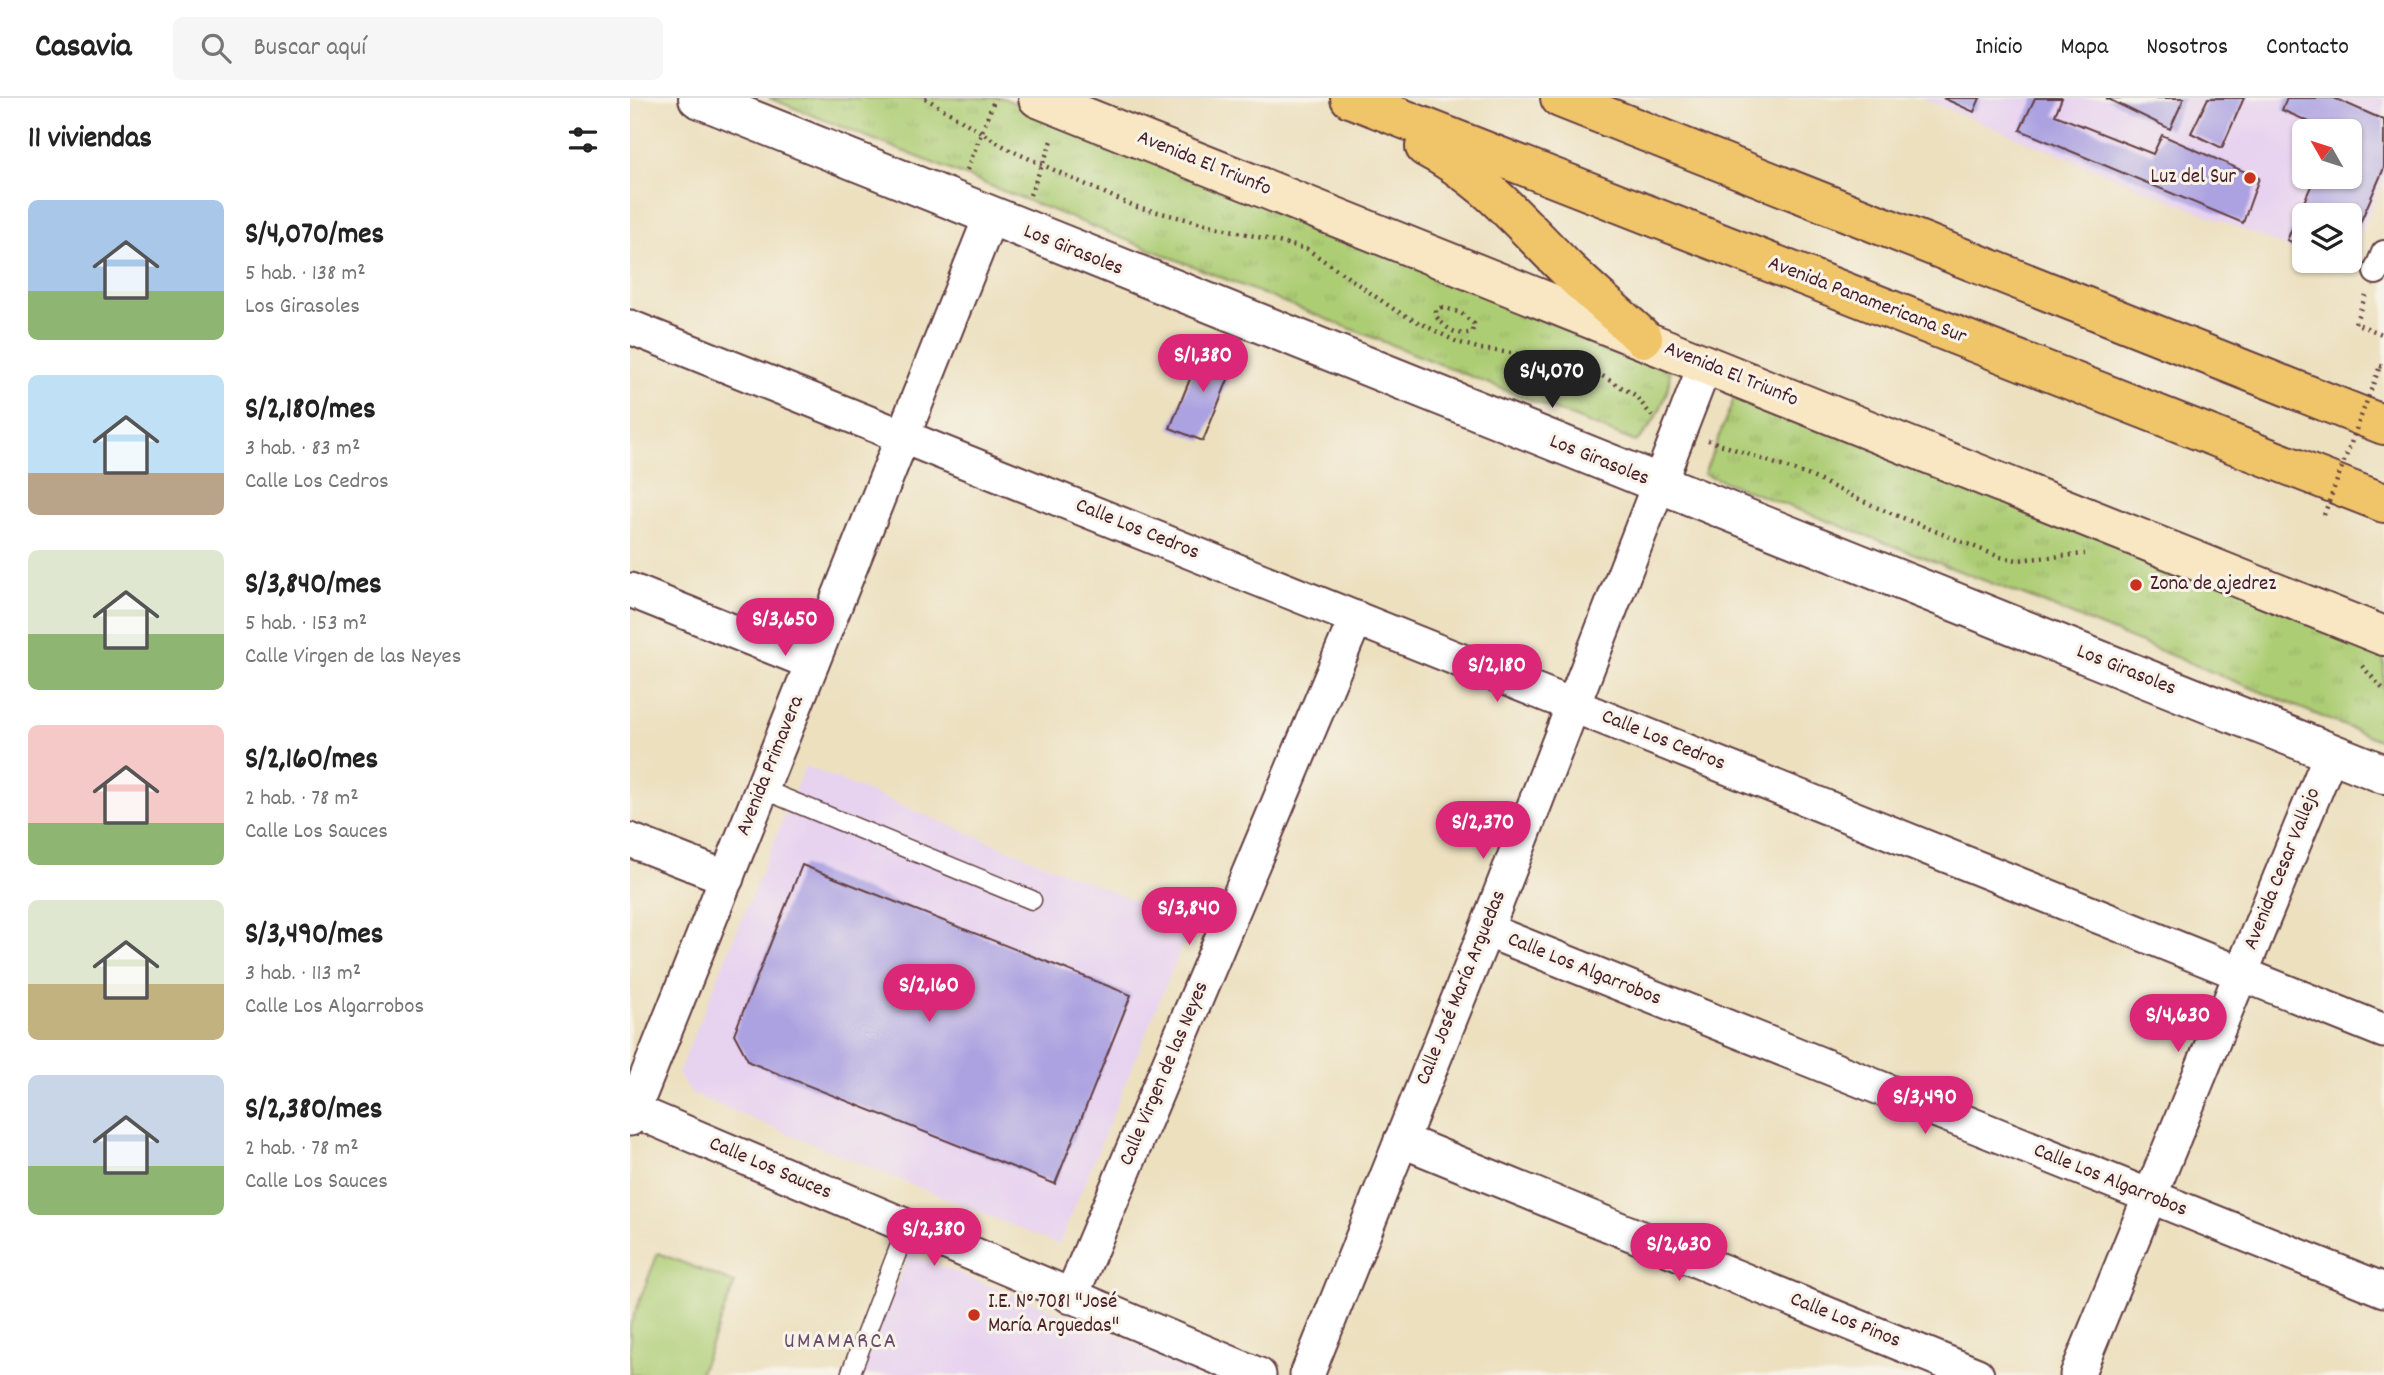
<!DOCTYPE html>
<html lang="es">
<head>
<meta charset="utf-8">
<style>
	body { margin:0; font-family:Dekko,sans-serif; background:#f6f6f6; color:#222; height:100vh; display:flex; flex-direction:column; font-size:26px; white-space:nowrap }
	* { box-sizing:border-box; margin:0 }
	p { font-size:23px; color:#767676 }
	.icon { flex:none; width:38px; height:38px; fill:none; stroke:currentColor; stroke-width:2; stroke-linecap:round; stroke-linejoin:round }
	.map { position:relative; flex:1; overflow:hidden }
	.panel { display:flex; flex-direction:column; background:#fff; width:630px }
	.panel>* { flex:none }
	.needle { width:46px; rotate:309deg }
	.tools { position:absolute; left:1662px; top:21px; display:grid; gap:14px }
	.tools a { display:grid; place-items:center; width:70px; height:70px; border-radius:10px; background:#fff; box-shadow:0 2px 5px #0004; font-size:35px }
	.price { position:absolute; translate:-50% -60px; padding:0 16px; border-radius:24px; background:#db2777; color:#fff; font-size:23px; line-height:46px; filter:drop-shadow(0 2px 4px #0008) }
	.price::after { content:''; position:absolute; left:50%; top:42px; width:21px; height:16px; margin-left:-10px; background:inherit; clip-path:polygon(0 0,100% 0,50% 100%) }
	.price.selected { background:#222; color:#fff }
	ul { padding:0; list-style:none }
	li { display:flex; align-items:center; gap:21px; height:175px; padding:0 28px }
	li span { display:grid; place-items:center; flex:none; width:196px; height:140px; border-radius:10px; color:#555 }
	li>.icon { margin-inline-start:auto }
	span .icon { width:84px; height:84px; fill:#fffc; stroke-width:1 }
	li b { font-size:30px }
	h2 { display:flex; justify-content:space-between; align-items:center; height:84px; padding:0 28px; font-size:30px }
	header { display:flex; align-items:center; gap:42px; box-sizing:border-box; height:98px; padding:0 35px; background:#fff; border-bottom:2px solid #e0e0e0 }
	header strong { font-size:33px }
	nav { display:flex; gap:38px; margin-inline-start:auto; font-size:24px }
	.search { width:490px; height:63px; background:#f6f6f6; display:flex; align-items:center; gap:18px; box-sizing:border-box; padding:0 24px; border-radius:10px; color:#767676; font-size:26px }
	main { display:flex; flex:1; min-height:0 }
	.map>svg:first-child { display:block }
</style>
</head>
<body>
<header>
<strong>Casavia</strong>
<div class="search"><svg class="icon" aria-label="search" viewBox="0 0 24 24"><circle cx="10" cy="10" r="6"/><path d="M15 15l6 6"/></svg>Buscar aquí</div>
<nav><a>Inicio</a><a>Mapa</a><a>Nosotros</a><a>Contacto</a></nav>
</header>
<main>
<section class="panel">
<h2>11 viviendas<svg class="icon" aria-label="filters" viewBox="0 0 24 24"><path d="M4 7h16M4 17h16"/><circle cx="9" cy="7" r="2"/><circle cx="15" cy="17" r="2"/></svg></h2>
<ul>
<li><span style="background:linear-gradient(#a9c7e8 65%,#8fb573 0)"><svg class="icon" aria-label="home" viewBox="0 0 24 24"><path d="M3 11l9-7 9 7M6 9v11h12V9"/></svg></span><div><b>S/4,070/mes</b><p>5 hab. · 138 m²</p><p>Los Girasoles</p></div></li>
<li><span style="background:linear-gradient(#bfe0f5 70%,#b9a48a 0)"><svg class="icon" aria-label="home" viewBox="0 0 24 24"><path d="M3 11l9-7 9 7M6 9v11h12V9"/></svg></span><div><b>S/2,180/mes</b><p>3 hab. · 83 m²</p><p>Calle Los Cedros</p></div></li>
<li><span style="background:linear-gradient(#dfe7d0 60%,#8fb573 0)"><svg class="icon" aria-label="home" viewBox="0 0 24 24"><path d="M3 11l9-7 9 7M6 9v11h12V9"/></svg></span><div><b>S/3,840/mes</b><p>5 hab. · 153 m²</p><p>Calle Virgen de las Neyes</p></div></li>
<li><span style="background:linear-gradient(#f6c9c9 70%,#8fb573 0)"><svg class="icon" aria-label="home" viewBox="0 0 24 24"><path d="M3 11l9-7 9 7M6 9v11h12V9"/></svg></span><div><b>S/2,160/mes</b><p>2 hab. · 78 m²</p><p>Calle Los Sauces</p></div></li>
<li><span style="background:linear-gradient(#dfe7d0 60%,#c2b280 0)"><svg class="icon" aria-label="home" viewBox="0 0 24 24"><path d="M3 11l9-7 9 7M6 9v11h12V9"/></svg></span><div><b>S/3,490/mes</b><p>3 hab. · 113 m²</p><p>Calle Los Algarrobos</p></div></li>
<li><span style="background:linear-gradient(#c9d6e8 65%,#8fb573 0)"><svg class="icon" aria-label="home" viewBox="0 0 24 24"><path d="M3 11l9-7 9 7M6 9v11h12V9"/></svg></span><div><b>S/2,380/mes</b><p>2 hab. · 78 m²</p><p>Calle Los Sauces</p></div></li>
</ul>
</section>
<div class="map">
<svg width="1754" height="1277" viewBox="0 0 1754 1277">
	<defs>
		<pattern id="park-tufts" width="24" height="20" patternUnits="userSpaceOnUse" patternTransform="scale(1.75)"><rect width="24" height="20" fill="#adcd75"/><path d="M3 7l-1-3M5 7V3M7 7l1-3M15 17l-1-3M17 17v-4M19 17l1-3" fill="none" stroke="#96b065"/></pattern>
	</defs>
	<rect width="100%" height="100%" fill="#f7f3e8"/>
	<filter id="ink" filterUnits="userSpaceOnUse"><feTurbulence type="fractalNoise" baseFrequency=".0143" numOctaves="2"/><feDisplacementMap in="SourceGraphic" scale="14" xChannelSelector="R" yChannelSelector="G"/><feConvolveMatrix kernelMatrix="1 2 1 2 8 2 1 2 1" color-interpolation-filters="sRGB"/></filter>
	<filter id="wash" filterUnits="userSpaceOnUse"><feTurbulence type="fractalNoise" baseFrequency=".00686" numOctaves="4" result="noise"/><feDisplacementMap in="SourceGraphic" scale="28" xChannelSelector="R" yChannelSelector="G"/><feGaussianBlur stdDeviation="1.57" result="paint"/><feColorMatrix in="noise" values="0 0 0 0 0 0 0 0 0 0 0 0 0 0 0 0 0 1.4 0 .05"/><feComposite in="paint" operator="in"/></filter>
	<g filter="url(#wash)">
		<rect width="100%" height="100%" fill="#ece0bf"/>
		<g fill="#e7d2f0" fill-rule="evenodd">
			<path d="M1291 0H1754V81L1720 159V117H1675V157ZM1675 33H1720V79H1675Z"/>
			<path d="M175 668 561 826 429 1147 62 996 48 976Z"/>
			<path d="M279 1156 589 1277H230Z"/>
		</g>
		<path fill="#adcd75" stroke="#7c7650" stroke-width="2" d="M28 1155 105 1185 69 1277H0V1227Z"/>
		<g fill="url(#park-tufts)" stroke="#7c7650" stroke-width="2">
			<path d="M139 0H373L1039 269C1043 293 1024 328 1006 344Z"/>
			<path d="M1108 290 1754 547V644L1403 501 1074 376Z"/>
		</g>
		<g id="blocks">
			<g fill="#aca2e1">
				<path d="M1313 0H1350L1344 14Z"/>
				<path d="M1405 0H1432L1425 17 1523 56 1532 37 1629 80 1613 125 1390 32Z"/>
				<path d="M1476 0H1554L1540 31Z"/>
				<path d="M1578 0H1614L1592 50 1561 35Z"/>
				<path d="M1657 0H1704L1754 22V70L1720 148V117H1675V150L1657 142 1685 79H1720V33H1700L1652 12Z"/>
				<path d="M573 249 606 262 573 343 540 330Z"/>
				<path d="M172 767 501 897 425 1086 119 964 104 936Z"/>
			</g>
		</g>
	</g>
	<g filter="url(#ink)">
		<use href="#blocks" fill-opacity="0" stroke="#623c41" stroke-width="2"/>
		<g fill="none" stroke-linecap="round" stroke-linejoin="round">
			<defs>
				<g id="service">
					<path d="M132 691 402 802"/>
					<path d="M220 1277 277 1129"/>
				</g>
				<path id="pedestrian" d="M1746 174 1754 155"/>
				<g id="minor">
					<path d="M0 229 1754 933"/>
					<path d="M0 492 182 565"/>
					<path d="M0 742 97 780"/>
					<path d="M856 832 1754 1192"/>
					<path d="M0 1011 629 1277"/>
					<path d="M0 1021 360 120"/>
					<path d="M771 1042 1347 1277"/>
					<path d="M441 1199 726 520"/>
					<path d="M677 1277 856 832 1075 267"/>
					<path d="M1447 1277 1701 655"/>
				</g>
				<path id="tertiary" d="M68 0 1754 676"/>
				<path id="secondary" d="M408 0 1754 538"/>
				<g id="motorway">
					<path d="M720 0 1754 405"/>
					<path d="M930 0 1754 327"/>
					<path d="M795 49C855 80 890 125 937 171 962 195 988 217 1013 240"/>
				</g>
			</defs>
			<use href="#service" stroke="#623c41" stroke-width="21"/>
			<use href="#pedestrian" stroke="#623c41" stroke-width="28"/>
			<use href="#minor" stroke="#623c41" stroke-width="37"/>
			<use href="#tertiary" stroke="#623c41" stroke-width="42"/>
			<use href="#secondary" stroke="#623c41" stroke-width="42"/>
			<use href="#motorway" stroke="#623c41" stroke-width="42"/>
			<g stroke="#623c41" stroke-width="4.5" stroke-dasharray="2 5" stroke-linecap="butt">
				<path d="M295 0 380 52 503 108 677 151 765 212 827 244 851 251 948 264 1005 297 1022 318"/>
				<path d="M337 72 365 0"/>
				<path d="M400 97 423 40"/>
				<path d="M1736 197 1725 225 1754 237"/>
				<path d="M812 209 831 215 844 226 842 234C827 239 815 230 806 218V212Z"/>
				<path d="M1750 268 1754 269"/>
				<path d="M1078 342 1180 378 1248 410 1370 459 1387 462 1455 456"/>
				<path d="M1732 568 1754 592"/>
			</g>
			<use href="#service" stroke="#fff" stroke-width="18"/>
			<use href="#pedestrian" stroke="#fff" stroke-width="24"/>
			<use href="#minor" stroke="#fff" stroke-width="33"/>
			<use href="#tertiary" stroke="#fff" stroke-width="38"/>
			<use href="#secondary" stroke="#f9e7c3" stroke-width="38"/>
			<use href="#motorway" stroke="#f0c469" stroke-width="38"/>
			<path stroke="#623c41" stroke-width="4.5" stroke-dasharray="2 5" stroke-linecap="butt" d="M1694 417 1750 268"/>
		</g>
	</g>
	<g fill="#c8321e" stroke="#f7f3e8" stroke-width="2.5">
		<circle cx="1620" cy="80" r="7"/>
		<circle cx="1506" cy="487" r="7"/>
		<circle cx="344" cy="1217" r="7"/>
	</g>
	<g text-anchor="middle" dominant-baseline="central" stroke-width="6" stroke-linejoin="round" paint-order="stroke">
		<g font-size="21" fill="#4a1f2b" stroke="#f7f3e8">
			<text transform="translate(574 66) rotate(22)">Avenida El Triunfo</text>
			<text transform="translate(443 153) rotate(22)">Los Girasoles</text>
			<text transform="translate(1237 203) rotate(21)">Avenida Panamericana Sur</text>
			<text transform="translate(1101 277) rotate(22)">Avenida El Triunfo</text>
			<text transform="translate(969 363) rotate(22)">Los Girasoles</text>
			<text transform="translate(507 432) rotate(22)">Calle Los Cedros</text>
			<text transform="translate(1496 573) rotate(22)">Los Girasoles</text>
			<text transform="translate(1033 643) rotate(22)">Calle Los Cedros</text>
			<text transform="translate(141 668) rotate(-68)">Avenida Primavera</text>
			<text transform="translate(1653 771) rotate(-68)">Avenida Cesar Vallejo</text>
			<text transform="translate(954 872) rotate(22)">Calle Los Algarrobos</text>
			<text transform="translate(832 890) rotate(-68)">Calle José María Arguedas</text>
			<text transform="translate(535 976) rotate(-67)">Calle Virgen de las Neyes</text>
			<text transform="translate(140 1071) rotate(23)">Calle Los Sauces</text>
			<text transform="translate(1480 1083) rotate(22)">Calle Los Algarrobos</text>
			<text transform="translate(1215 1223) rotate(22)">Calle Los Pinos</text>
		</g>
		<g font-size="21" fill="#4a1f2b" stroke="#f7f3e8" text-anchor="start">
			<text x="1606" y="80" text-anchor="end">Luz del Sur</text>
			<text x="1520" y="487">Zona de ajedrez</text>
			<text x="358" y="1205">I.E. N° 7081 "José<tspan x="358" dy="24">María Arguedas"</tspan></text>
		</g>
		<g font-size="23" letter-spacing="2" fill="#6c4d6b" stroke="#f7f3e8">
			<text x="211" y="1244">UMAMARCA</text>
		</g>
	</g>
</svg>
<div class="tools">
<a><svg class="needle" viewBox="-14 -14 28 28"><path d="M0-13l5 13h-10z" fill="#e53935"/><path d="M0 13l5-13h-10z" fill="#767676"/></svg></a>
<a><svg class="icon" aria-label="layers" viewBox="0 0 24 24"><path d="M12 4l9 5-9 5-9-5zM3 14l9 5 9-5"/></svg></a>
</div>
<b class="price" style="left:573px;top:296px">S/1,380</b>
<b class="price selected" style="left:922px;top:312px">S/4,070</b>
<b class="price" style="left:155px;top:560px">S/3,650</b>
<b class="price" style="left:867px;top:606px">S/2,180</b>
<b class="price" style="left:853px;top:763px">S/2,370</b>
<b class="price" style="left:559px;top:849px">S/3,840</b>
<b class="price" style="left:299px;top:926px">S/2,160</b>
<b class="price" style="left:1548px;top:956px">S/4,630</b>
<b class="price" style="left:1295px;top:1038px">S/3,490</b>
<b class="price" style="left:304px;top:1170px">S/2,380</b>
<b class="price" style="left:1049px;top:1185px">S/2,630</b>
</div>
</main>
</body>
</html>
